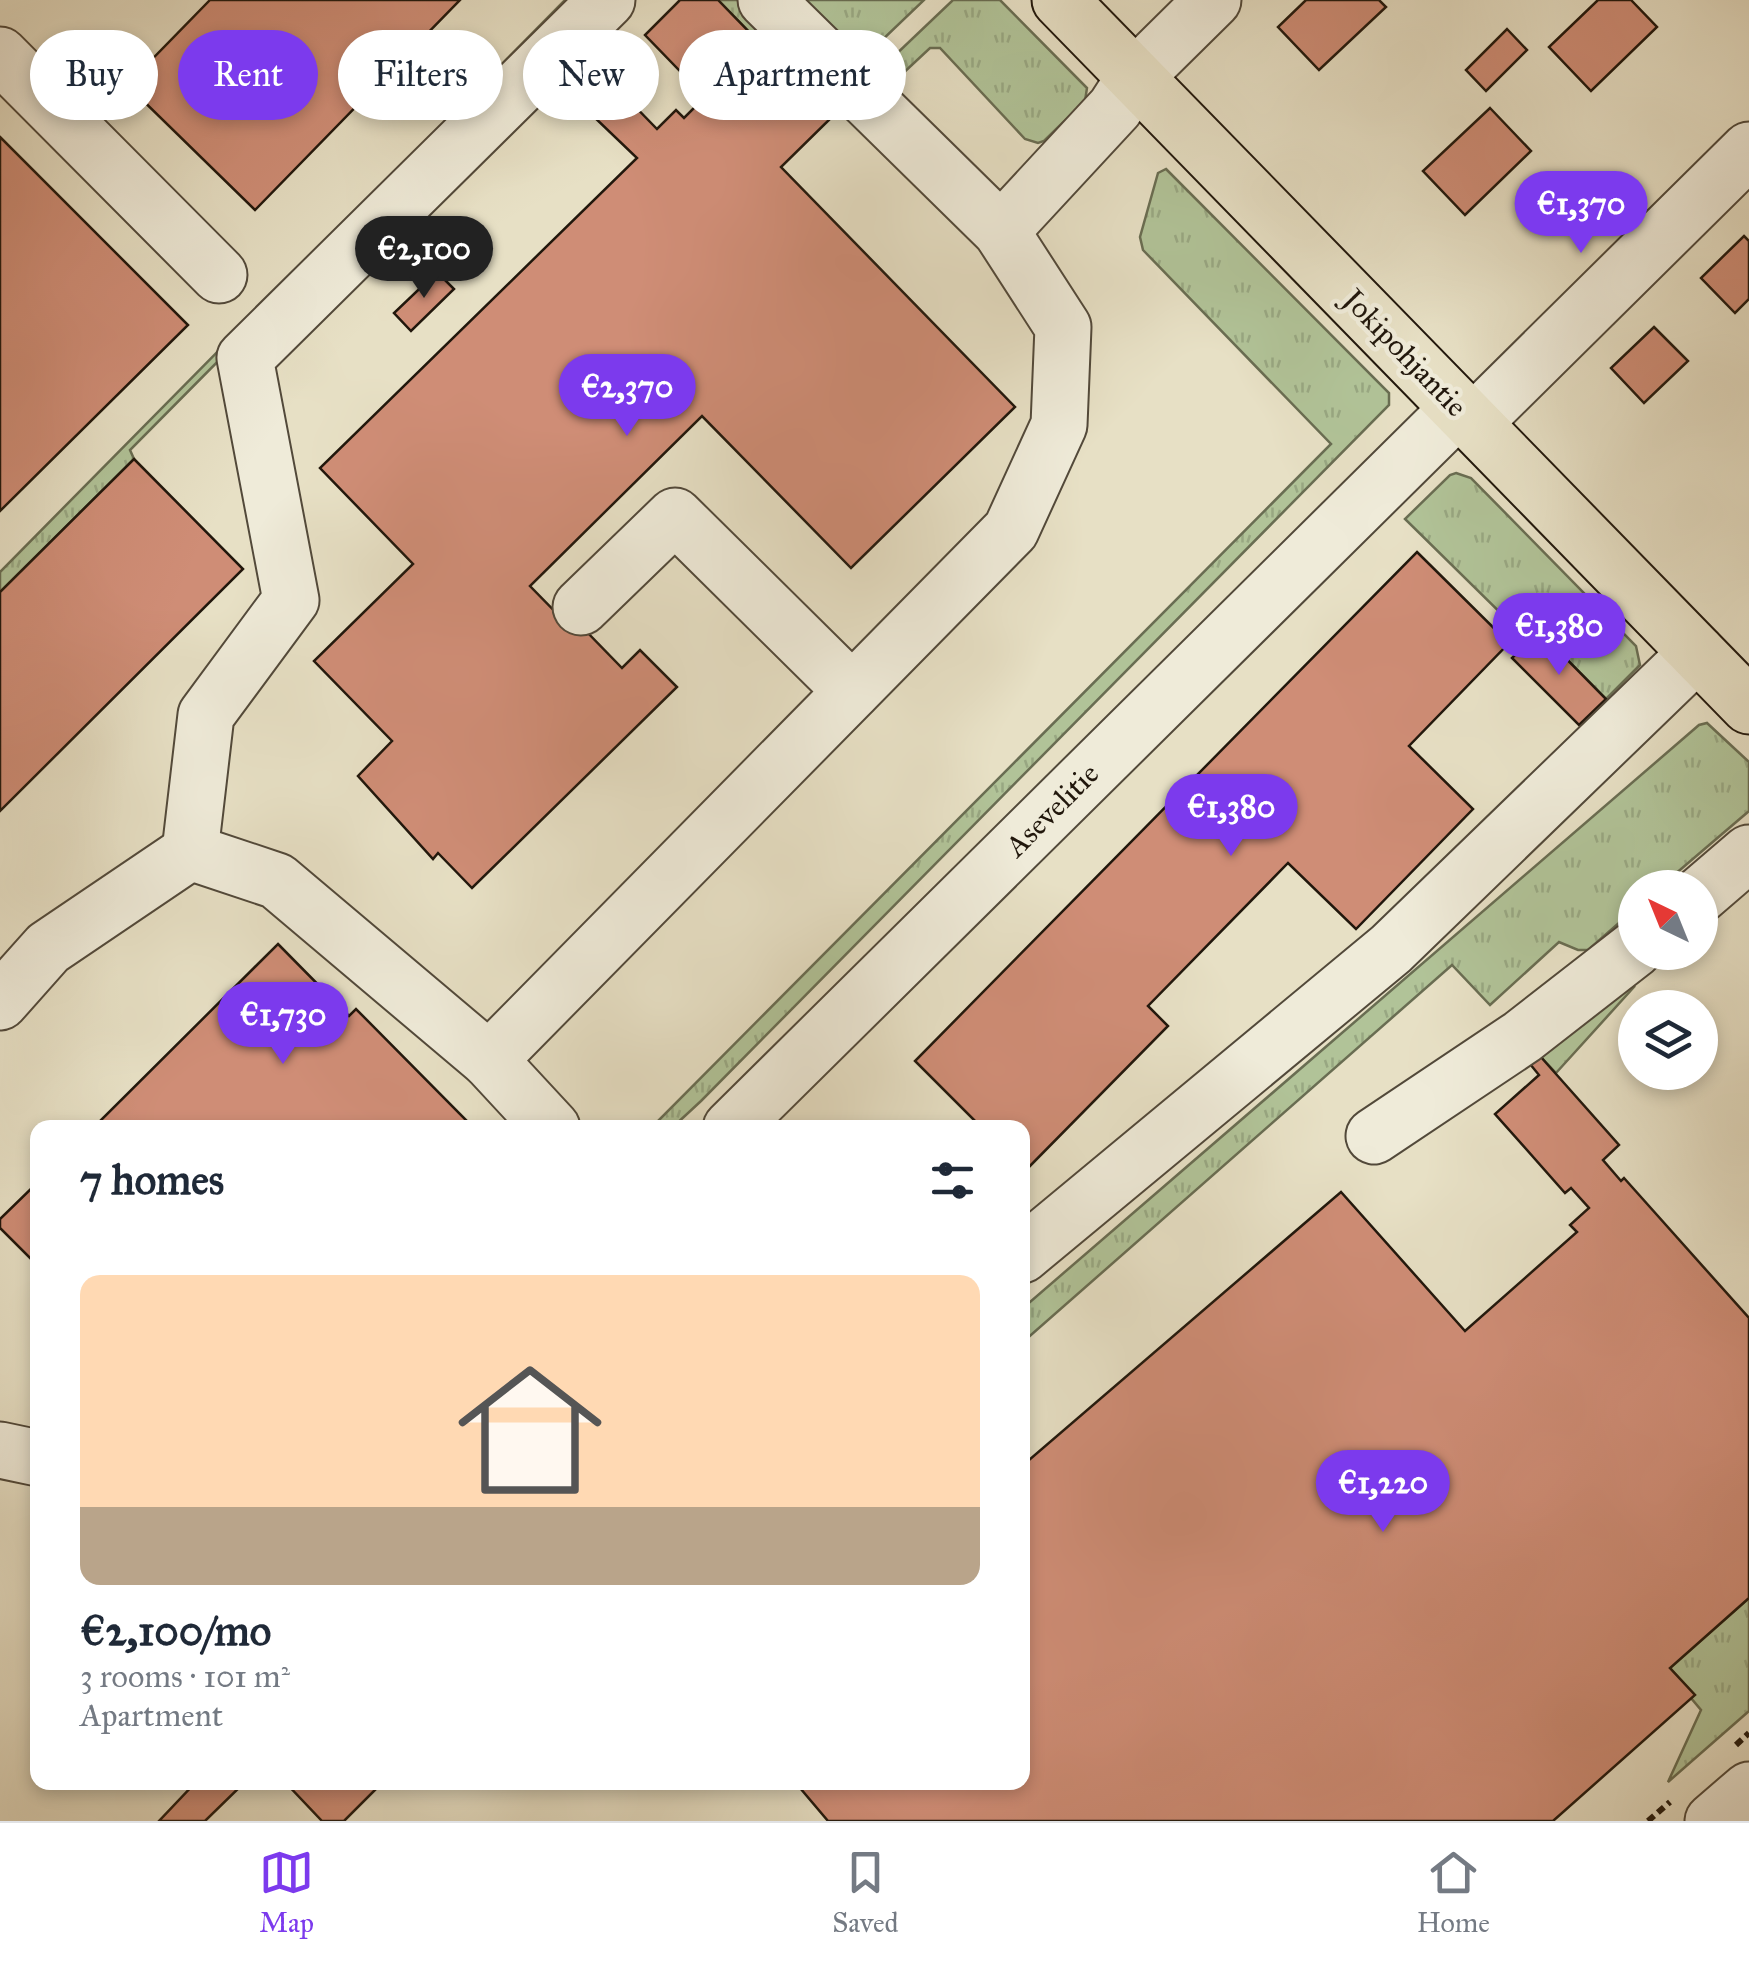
<!DOCTYPE html>
<html lang="en">
<head>
<meta charset="utf-8">
<style>
	body { margin:0; font-family:"IM FELL Great Primer",serif; background:#f2f2f3; color:#1f2937; height:100vh; display:flex; flex-direction:column; font-size:38px; white-space:nowrap }
	* { box-sizing:border-box; margin:0 }
	p { font-size:32px; color:#747a83 }
	.icon { flex:none; width:55px; height:55px; fill:none; stroke:currentColor; stroke-width:2; stroke-linecap:round; stroke-linejoin:round }
	.map { position:relative; flex:1; overflow:hidden }
	.panel { position:absolute; left:30px; top:1120px; width:1000px; height:670px; display:flex; flex-direction:column; background:#fff; border-radius:20px; box-shadow:0 5px 15px #0003 }
	.panel>* { flex:none }
	.hud { position:absolute; left:30px; top:30px; width:1000px; height:90px; display:flex; gap:20px }
	.needle { width:65px; rotate:317deg }
	.fabs { position:absolute; left:1618px; top:870px; display:grid; gap:20px }
	.fabs a { display:grid; place-items:center; width:100px; height:100px; border-radius:50%; background:#fff; box-shadow:0 5px 15px #0003; font-size:50px }
	.price { position:absolute; translate:-50% -85px; padding:0 22px; border-radius:35px; background:#7c3aed; color:#fff; font-size:32px; line-height:65px; filter:drop-shadow(0 2px 5px #0008) }
	.price::after { content:''; position:absolute; left:50%; top:60px; width:30px; height:22px; margin-left:-15px; background:inherit; clip-path:polygon(0 0,100% 0,50% 100%) }
	.price.active { background:#222; color:#fff }
	ul { padding:0; list-style:none }
	li { display:grid; align-content:center; gap:20px; height:530px; padding:0 50px }
	li span { display:grid; place-items:center; height:310px; border-radius:20px; color:#555 }
	li>.icon { margin-inline-start:auto }
	span .icon { width:180px; height:180px; fill:#fffc; stroke-width:1 }
	li b { font-size:42px }
	h2 { display:flex; justify-content:space-between; align-items:center; height:120px; padding:0 50px; font-size:42px }
	.chip { padding:0 35px; border-radius:45px; background:#fff; box-shadow:0 5px 15px #0003; font-size:35px; line-height:90px }
	.chip.active { background:#7c3aed; color:#fff }
	.tabs { display:flex; justify-content:space-around; align-items:center; height:140px; border-top:2px solid #e0e1e3; background:#fff; font-size:28px; color:#747a83 }
	.tabs a { display:grid; justify-items:center; gap:5px }
	.tabs .active { color:#7c3aed }
	.map>svg:first-child { display:block }
</style>
</head>
<body>
<div class="map">
<svg width="1749" height="1821" viewBox="0 0 1749 1821">
	<defs>
		<pattern id="grass-tufts" width="24" height="20" patternUnits="userSpaceOnUse" patternTransform="scale(2.5)"><rect width="24" height="20" fill="#b1c398"/><path d="M3 7l-1-3M5 7V3M7 7l1-3M15 17l-1-3M17 17v-4M19 17l1-3" fill="none" stroke="#98a782"/></pattern>
	</defs>
	<rect width="100%" height="100%" fill="#e7e0c5"/>
	<filter id="stains"><feTurbulence type="fractalNoise" baseFrequency=".002" numOctaves="4"/><feColorMatrix values="0 0 0 0 .2 0 0 0 0 .09 0 0 0 0 .02 0 0 0 .5 -.17"/></filter>
	<radialGradient id="worn" r=".72"><stop offset=".6" stop-color="#630" stop-opacity="0"/><stop offset="1" stop-color="#630" stop-opacity=".3"/></radialGradient>
	<g fill="url(#grass-tufts)" stroke="#696d52" stroke-width="2.5">
		<path d="M565 0H576L130 450 134 459 0 592V572Z"/>
		<path d="M718 0H753L824 90 818 102Z"/>
		<path d="M786 0H924L855 66Z"/>
		<path d="M953 0H1000L1087 88 1085 101 1044 141 1038 143 1025 139 940 48H930L884 91 871 78Z"/>
		<path d="M1166 169 1389 393V405L701 1101 673 1127H652L1331 444 1143 250 1140 237 1158 173Z"/>
		<path d="M1456 473 1471 478 1636 646 1640 665 1606 699 1539 632 1529 641 1405 519 1450 475Z"/>
		<path d="M1707 723 1749 762V811L1660 887 1635 888V909L1588 950H1578L1559 942 1490 1005 1452 965 1023 1342V1308L1699 725Z"/>
		<path d="M1624 982 1634 987 1556 1073 1540 1056Z"/>
		<path d="M1749 1598V1711L1668 1782 1701 1710 1691 1698 1694 1695 1670 1668Z"/>
	</g>
	<g fill="#cf8d76" stroke="#21170c" stroke-width="2.5">
		<path d="M210 0H460L255 210 127 85Z"/>
		<path d="M680 0H718L832 117 781 167 1015 407 851 568 702 416 530 586 576 633 582 627 622 668 640 650 677 687 472 888 438 853 433 859 358 776 392 741 314 661 413 564 320 468 637 158 592 115 618 89 657 129 676 110 684 118 705 97 645 35Z"/>
		<path d="M1306 0H1379L1386 7 1319 70 1278 27Z"/>
		<path d="M1598 0H1631L1657 27 1591 91 1549 47Z"/>
		<path d="M1507 29 1527 50 1486 91 1466 70Z"/>
		<path d="M1490 108 1531 151 1465 215 1423 171Z"/>
		<path d="M0 137 188 325 0 511Z"/>
		<path d="M1744 236 1749 241V299L1735 313 1701 278Z"/>
		<path d="M437 272 454 289 411 331 394 313Z"/>
		<path d="M1654 327 1688 361 1644 403 1611 368Z"/>
		<path d="M134 459 243 569 0 811V592Z"/>
		<path d="M1417 552 1509 643 1409 746 1473 809 1356 929 1288 863 1148 1006 1168 1026 1026 1170 1022 1167V1128H982L915 1061Z"/>
		<path d="M1539 631 1606 699 1579 725 1512 658Z"/>
		<path d="M278 944 349 1016 356 1009 466 1120 459 1128H93Z"/>
		<path d="M1540 1056 1619 1145 1603 1160 1621 1181 1624 1178 1749 1318V1598L1670 1668 1695 1695 1553 1821H828L795 1782H1022V1466L1341 1192 1465 1331 1577 1232 1570 1225 1589 1208 1571 1188 1565 1193 1495 1114 1539 1075 1530 1064Z"/>
		<path d="M38 1182V1266L0 1228V1219Z"/>
		<path d="M196 1782H245L205 1821H159Z"/>
		<path d="M285 1782H383L344 1821H322Z"/>
	</g>
	<g fill="none" stroke-linecap="round" stroke-linejoin="round">
		<defs>
			<g id="minor">
				<path d="M0 55 219 275"/>
				<path d="M1001 231 1115 108 1135 77 1213 0"/>
				<path d="M1473 423 1749 150"/>
				<path d="M581 607 675 516 852 691"/>
				<path d="M190 852 206 715 291 600 245 358 607 0"/>
				<path d="M1700 895 1749 853"/>
				<path d="M0 1002 48 948 190 852 277 881 489 1060"/>
				<path d="M552 1128 489 1060 1011 530 1059 425 1063 327 1001 231 766 0"/>
				<path d="M731 1128 1459 408"/>
				<path d="M1374 1136 1522 1037 1635 949"/>
				<path d="M1022 1255 1391 949 1697 653"/>
				<path d="M0 1450 38 1458"/>
				<path d="M1713 1821 1749 1790"/>
			</g>
			<path id="major" d="M1060 0 1749 706"/>
		</defs>
		<use href="#minor" stroke="#52493a" stroke-width="59"/>
		<use href="#major" stroke="#21170c" stroke-width="59"/>
		<g stroke="#21170c" stroke-width="6" stroke-dasharray="8 5" stroke-linecap="butt">
			<path d="M1736 1745 1749 1733"/>
			<path d="M1648 1821 1670 1802"/>
		</g>
		<use href="#minor" stroke="#efebd9" stroke-width="55"/>
		<use href="#major" stroke="#e7e0c5" stroke-width="55"/>
	</g>
	<g text-anchor="middle" dominant-baseline="central" stroke-width="9" stroke-linejoin="round" paint-order="stroke">
		<g font-size="30" fill="#21170c" stroke="#efebd9">
			<text transform="translate(1405 353) rotate(46)">Jokipohjantie</text>
			<text transform="translate(1052 810) rotate(-45)">Asevelitie</text>
		</g>
	</g>
	<rect width="100%" height="100%" filter="url(#stains)"/>
	<rect width="100%" height="100%" fill="url(#worn)"/>
</svg>
<div class="fabs">
<a><svg class="needle" viewBox="-14 -14 28 28"><path d="M0-13l5 13h-10z" fill="#e53935"/><path d="M0 13l5-13h-10z" fill="#747a83"/></svg></a>
<a><svg class="icon" aria-label="layers" viewBox="0 0 24 24"><path d="M12 4l9 5-9 5-9-5zM3 14l9 5 9-5"/></svg></a>
</div>
<b class="price" style="left:1581px;top:256px">€1,370</b>
<b class="price active" style="left:424px;top:301px">€2,100</b>
<b class="price" style="left:627px;top:439px">€2,370</b>
<b class="price" style="left:1559px;top:678px">€1,380</b>
<b class="price" style="left:1231px;top:859px">€1,380</b>
<b class="price" style="left:283px;top:1067px">€1,730</b>
<b class="price" style="left:1383px;top:1535px">€1,220</b>
<div class="hud">
<a class="chip">Buy</a>
<a class="chip active">Rent</a>
<a class="chip">Filters</a>
<a class="chip">New</a>
<a class="chip">Apartment</a>
</div>
<section class="panel">
<h2>7 homes<svg class="icon" aria-label="filters" viewBox="0 0 24 24"><path d="M4 7h16M4 17h16"/><circle cx="9" cy="7" r="2"/><circle cx="15" cy="17" r="2"/></svg></h2>
<ul>
<li><span style="background:linear-gradient(#ffd9b3 75%,#b9a48a 0)"><svg class="icon" aria-label="home" viewBox="0 0 24 24"><path d="M3 11l9-7 9 7M6 9v11h12V9"/></svg></span><div><b>€2,100/mo</b><p>3 rooms · 101 m²</p><p>Apartment</p></div></li>
</ul>
</section>
</div>
<nav class="tabs">
<a class="active"><svg class="icon" aria-label="map" viewBox="0 0 24 24"><path d="M3 6l6-2 6 2 6-2v14l-6 2-6-2-6 2zM9 4v14M15 6v14"/></svg>Map</a>
<a><svg class="icon" aria-label="saved" viewBox="0 0 24 24"><path d="M7 4h10v16l-5-4-5 4z"/></svg>Saved</a>
<a><svg class="icon" aria-label="home" viewBox="0 0 24 24"><path d="M3 11l9-7 9 7M6 9v11h12V9"/></svg>Home</a>
</nav>
</body>
</html>
